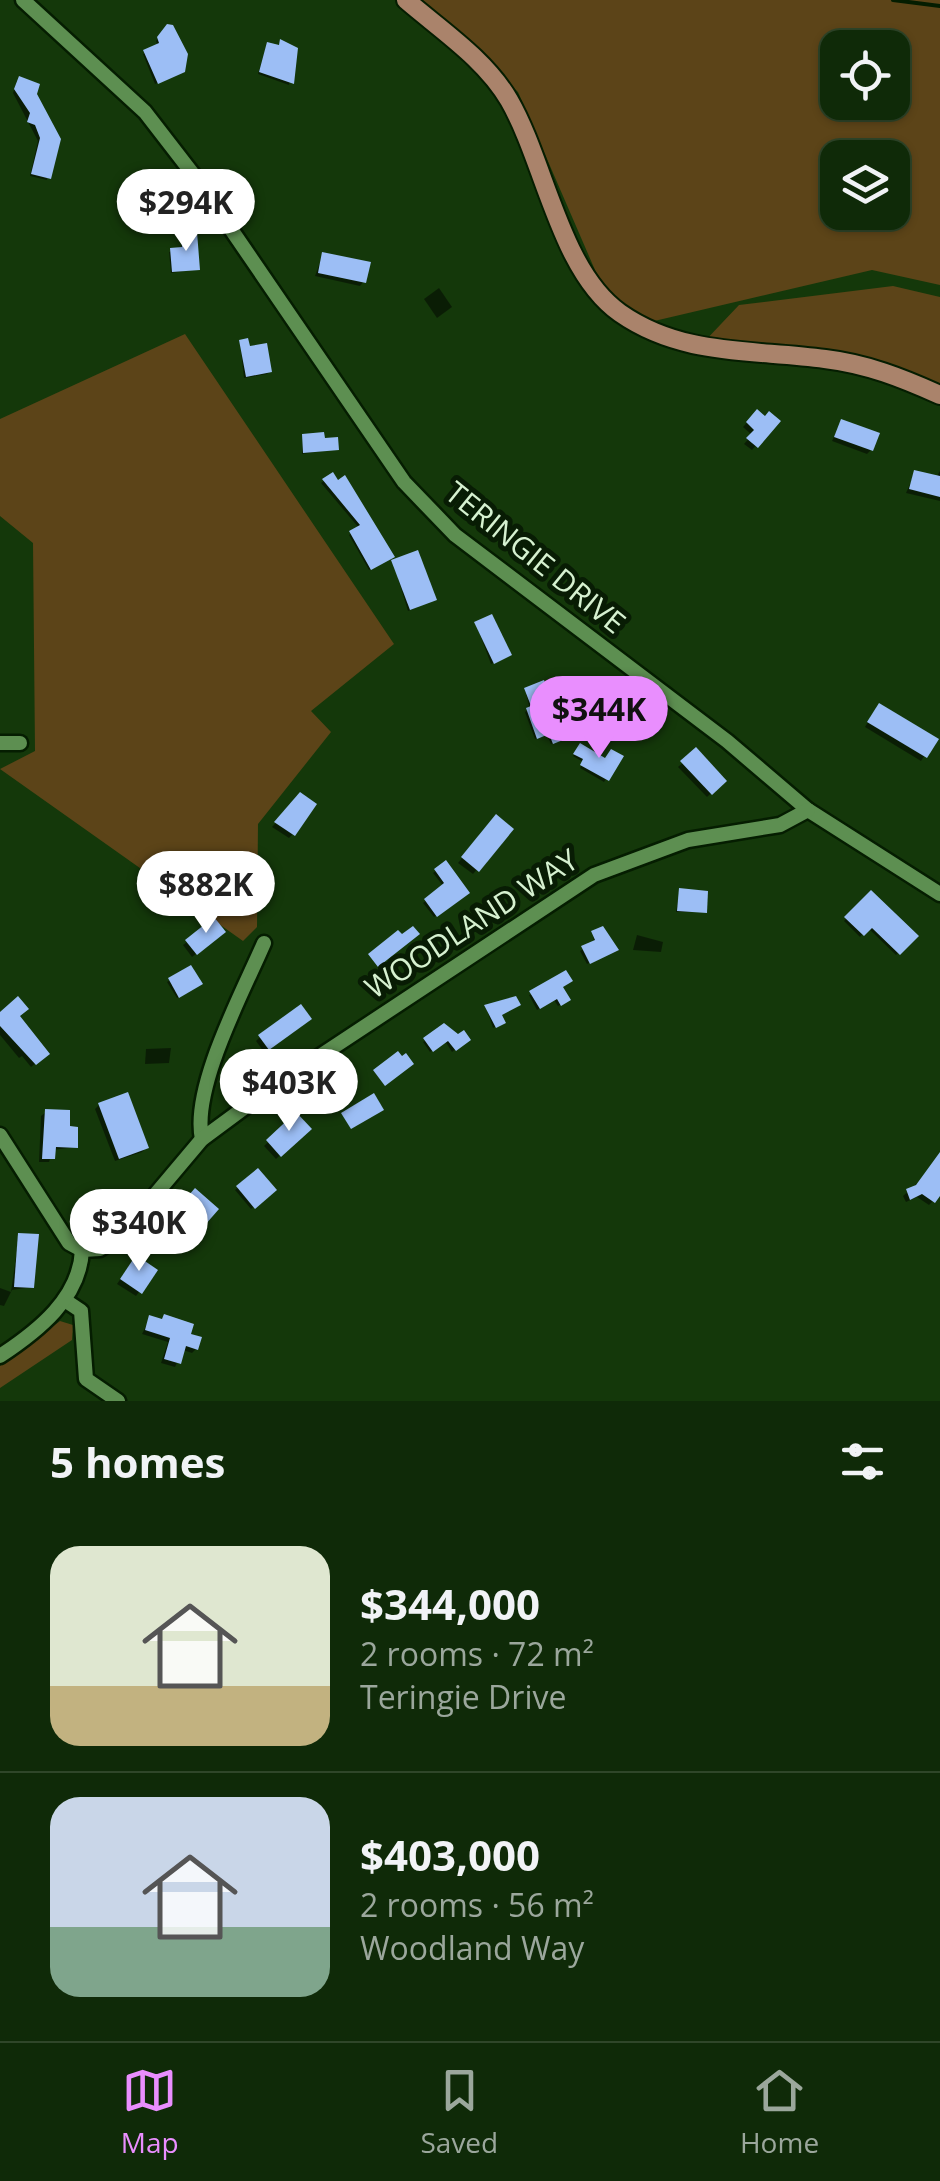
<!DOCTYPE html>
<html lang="en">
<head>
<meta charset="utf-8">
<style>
	body { margin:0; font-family:"Open Sans",sans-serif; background:#183212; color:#f1f3f6; height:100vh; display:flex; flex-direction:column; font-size:38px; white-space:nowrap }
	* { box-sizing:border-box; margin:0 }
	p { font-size:32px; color:#9ba79c }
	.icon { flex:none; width:55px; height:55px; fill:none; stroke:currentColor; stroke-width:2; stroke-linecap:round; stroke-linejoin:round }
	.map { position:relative; height:1401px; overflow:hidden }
	.panel { display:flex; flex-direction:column; background:#0f2a08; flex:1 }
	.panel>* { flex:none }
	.tools { position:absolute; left:820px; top:30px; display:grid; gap:20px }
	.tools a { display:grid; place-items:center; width:90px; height:90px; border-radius:20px; background:#0f2a08; box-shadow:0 2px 8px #0004,0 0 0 2px #2f4629; font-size:50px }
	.price { position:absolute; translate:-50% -85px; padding:0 22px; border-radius:35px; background:#fff; color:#222; font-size:32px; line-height:65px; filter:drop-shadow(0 2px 5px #0008) }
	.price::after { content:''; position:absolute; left:50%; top:60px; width:30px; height:22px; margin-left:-15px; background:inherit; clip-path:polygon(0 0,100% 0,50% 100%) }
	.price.on { background:#e98efe; color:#111 }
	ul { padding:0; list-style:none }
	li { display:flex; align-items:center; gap:30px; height:250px; padding:0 50px }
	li+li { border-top:2px solid #2f4629 }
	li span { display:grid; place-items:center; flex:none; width:280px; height:200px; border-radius:30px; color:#555 }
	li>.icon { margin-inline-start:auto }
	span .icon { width:120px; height:120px; fill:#fffc; stroke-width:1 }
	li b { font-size:42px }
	h2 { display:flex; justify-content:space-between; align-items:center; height:120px; padding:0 50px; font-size:42px }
	.dock { display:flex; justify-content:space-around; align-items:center; height:140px; border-top:2px solid #2f4629; background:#0f2a08; font-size:28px; color:#9ba79c }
	.dock a { display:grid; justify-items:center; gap:5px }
	.dock .on { color:#e98efe }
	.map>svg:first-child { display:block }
</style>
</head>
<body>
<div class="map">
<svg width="940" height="1401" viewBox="0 0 940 1401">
	<rect width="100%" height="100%" fill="#14380a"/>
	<g fill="#5c4418" fill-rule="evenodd">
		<path d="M415 0H940V285L872 270 650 322 611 307 518 92 443 17ZM838 48H892V102H838ZM838 158H892V212H838Z"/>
		<path d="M893 286 940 297V387L874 359 703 343 739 305Z"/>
		<path d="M185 334 394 644 311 711 331 732 258 824 257 927 243 941 0 769 35 751 33 543 0 516V419Z"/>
		<path d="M60 1321 73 1325 72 1340 0 1388V1366Z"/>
	</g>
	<g fill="#0007">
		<path d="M168 27 180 73 155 84 143 54 158 46 156 41Z"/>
		<path d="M281 42 296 49 289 85 258 74 266 47 278 48Z"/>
		<path d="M17 81 34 94 47 180 30 176 38 141 13 93Z"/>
		<path d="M182 235 197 269 171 273 169 252 181 249Z"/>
		<path d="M323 254 364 281 360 286 315 276Z"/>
		<path d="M439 288 452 307 437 318 424 299Z"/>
		<path d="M240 342 270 371 267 374 244 378Z"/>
		<path d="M757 412 777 422 752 450 744 444 752 435 743 427Z"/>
		<path d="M841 422 871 450 867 454 832 441Z"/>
		<path d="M303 437 336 449 302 454Z"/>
		<path d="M940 471V501L906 493 915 473 936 478Z"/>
		<path d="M332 475 389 559 369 570 349 535 359 528 321 483Z"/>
		<path d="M393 562 434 600 408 611Z"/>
		<path d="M476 624 506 657 491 664Z"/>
		<path d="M525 690 563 739 551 744 547 735 535 739 525 712 530 709Z"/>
		<path d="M875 710 935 739 921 761 865 727Z"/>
		<path d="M578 748 605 761 620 757 604 782 580 768 583 762 573 756Z"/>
		<path d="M696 751 724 781 707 797 678 767Z"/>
		<path d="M300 796 293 834 289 838 272 827Z"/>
		<path d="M492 822 510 830 473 874 458 863Z"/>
		<path d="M445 864 467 893 434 917 423 903 444 887 433 873Z"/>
		<path d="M680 891 704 912H676Z"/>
		<path d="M871 893 915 936 896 955 868 928 860 937 844 921Z"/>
		<path d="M593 934 614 951 587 964 580 951 594 943Z"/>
		<path d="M637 935 663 942 661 952 633 950Z"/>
		<path d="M219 936 192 957 183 945 187 942Z"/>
		<path d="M190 968 197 986 177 998 167 982Z"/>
		<path d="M560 987 566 1002 558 1006 554 1000 537 1010 529 995Z"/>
		<path d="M486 1007 500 1024 493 1028Z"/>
		<path d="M0 1015 17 1016 47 1054 31 1067 22 1056 19 1058 0 1035Z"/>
		<path d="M305 1022 264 1052 256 1041 260 1037Z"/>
		<path d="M444 1026 468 1040 452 1052 445 1041 430 1052 423 1042Z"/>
		<path d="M171 1048 169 1063 145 1064 146 1049Z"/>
		<path d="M99 1105 146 1148 142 1152 115 1161 95 1109Z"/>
		<path d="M46 1112 67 1129 75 1147 53 1150 49 1162H39L41 1116Z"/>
		<path d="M296 1115 308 1129 276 1159 264 1146Z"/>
		<path d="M940 1163V1192L933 1201 929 1205 917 1197 906 1202 903 1196Z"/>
		<path d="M258 1171 274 1190 251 1209 235 1190Z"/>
		<path d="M195 1192 216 1209 199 1228 186 1216 181 1221 174 1215Z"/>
		<path d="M19 1235 32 1287 12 1290 4 1306 0 1305V1288L11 1292Z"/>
		<path d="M132 1262 155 1271 136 1296 117 1284Z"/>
		<path d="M150 1318 188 1335 196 1349 192 1353 183 1350 175 1367 161 1363 168 1342 142 1334Z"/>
	</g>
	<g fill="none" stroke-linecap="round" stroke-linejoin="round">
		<path stroke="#041d00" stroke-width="4" d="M893 0 940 6"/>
	</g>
	<g fill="#9cbef5">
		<path d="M167 24 173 25 188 54 185 72 158 84 143 50 159 43 157 37Z"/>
		<path d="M280 39 298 48 294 84 259 72 267 42 279 45Z"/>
		<path d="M19 76 40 84 37 94 61 139 51 179 31 174 40 138 35 125 27 122 30 113 14 89Z"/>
		<path d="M197 232 200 270 172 272 170 248 182 247 181 233Z"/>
		<path d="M322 252 371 262 366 283 318 273Z"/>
		<path d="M248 338 250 346 267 343 272 372 246 377 239 340Z"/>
		<path d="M757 409 765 416 769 411 781 421 758 448 746 438 754 430 746 422Z"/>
		<path d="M841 419 880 433 873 451 834 437Z"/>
		<path d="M324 432 325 438 338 437 339 450 303 453 302 434Z"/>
		<path d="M914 470 940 476V497L909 489Z"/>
		<path d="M333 472 338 480 345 475 395 557 371 570 349 531 360 525 322 479Z"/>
		<path d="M418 550 437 600 410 610 391 560Z"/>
		<path d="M492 614 512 655 494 664 474 622Z"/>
		<path d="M544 680 568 738 553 744 549 734 537 739 526 708 531 706 524 688Z"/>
		<path d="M879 703 939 739 927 758 867 722Z"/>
		<path d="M580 743 605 758 611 749 624 756 609 781 580 765 583 759 573 754Z"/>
		<path d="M696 747 727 781 712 795 680 761Z"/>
		<path d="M300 792 317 804 295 836 274 822Z"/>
		<path d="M496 814 514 829 479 872 461 857Z"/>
		<path d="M446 860 470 893 437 917 424 899 444 883 434 869Z"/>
		<path d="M679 888 708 891 707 913 677 911Z"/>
		<path d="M871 890 919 936 900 955 872 928 864 936 844 917Z"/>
		<path d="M214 917 226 932 197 955 185 940Z"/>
		<path d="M413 926 420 934 378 967 368 954 398 930 402 934Z"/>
		<path d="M603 926 619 950 590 964 581 946 595 940 591 931Z"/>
		<path d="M191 965 203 984 179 998 168 978Z"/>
		<path d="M566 970 573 981 563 987 571 1000 561 1006 557 999 540 1009 529 991Z"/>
		<path d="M18 996 29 1009 20 1016 50 1054 36 1065 0 1026V1012Z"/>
		<path d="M516 996 521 1005 502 1015 506 1023 496 1028 484 1005Z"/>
		<path d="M301 1004 312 1019 269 1050 258 1035Z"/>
		<path d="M444 1023 458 1034 464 1030 471 1040 456 1051 448 1041 433 1052 423 1038Z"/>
		<path d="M398 1051 402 1056 406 1053 414 1064 385 1086 373 1070Z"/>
		<path d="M128 1092 149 1148 119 1159 98 1103Z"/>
		<path d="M374 1093 384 1110 351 1129 341 1113Z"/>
		<path d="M45 1109 70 1110V1126L78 1127V1148L56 1147 55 1159H42Z"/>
		<path d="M296 1112 312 1129 281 1157 266 1140Z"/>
		<path d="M940 1152V1196L935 1203 922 1194 910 1200 906 1189 916 1185Z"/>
		<path d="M258 1168 277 1190 255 1209 236 1186Z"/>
		<path d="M195 1188 219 1209 205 1225 191 1214 187 1219 176 1210Z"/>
		<path d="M18 1233 39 1234 34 1288 14 1287Z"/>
		<path d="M136 1255 158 1270 142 1294 120 1279Z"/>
		<path d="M164 1314 194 1324 191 1334 202 1337 198 1350 186 1346 181 1364 164 1359 170 1338 145 1330 149 1315 162 1319Z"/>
	</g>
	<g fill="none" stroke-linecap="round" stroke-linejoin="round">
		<defs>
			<g id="minor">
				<path d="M23 0 145 112 196 178 404 482 455 535 727 741 808 810 940 894"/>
				<path d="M0 743H20"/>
				<path d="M0 1135 69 1243 82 1250"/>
				<path d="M202 1139C191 1088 243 992 264 943"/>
				<path d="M66 1301 81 1311 86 1379 118 1401"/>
				<path d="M0 1356C38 1331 80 1298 82 1250L100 1249 122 1234 202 1139 267 1091 594 875 688 840 780 825 808 810"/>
			</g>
			<path id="major" d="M406 0C442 31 485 59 509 100 545 162 560 271 620 313 683 357 754 349 825 359 867 364 902 378 940 395"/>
		</defs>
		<use href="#minor" stroke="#051d01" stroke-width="19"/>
		<use href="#major" stroke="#051d01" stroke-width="22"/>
		<use href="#minor" stroke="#5d8f51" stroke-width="14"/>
		<use href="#major" stroke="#aa836b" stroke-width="18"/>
	</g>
	<g text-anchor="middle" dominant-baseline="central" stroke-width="10" stroke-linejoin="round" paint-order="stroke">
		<g font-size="30" fill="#d6f1d0" stroke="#081c04">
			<text transform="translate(536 557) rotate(39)">TERINGIE DRIVE</text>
			<text transform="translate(471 923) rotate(-33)">WOODLAND WAY</text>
		</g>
	</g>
</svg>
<div class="tools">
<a><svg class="icon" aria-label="locate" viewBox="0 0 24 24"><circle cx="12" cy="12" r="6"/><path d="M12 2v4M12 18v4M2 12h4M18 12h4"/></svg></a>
<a><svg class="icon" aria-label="layers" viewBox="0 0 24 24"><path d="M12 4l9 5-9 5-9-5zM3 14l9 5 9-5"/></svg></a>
</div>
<b class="price" style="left:186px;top:254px">$294K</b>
<b class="price on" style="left:599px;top:761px">$344K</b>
<b class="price" style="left:206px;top:936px">$882K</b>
<b class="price" style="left:289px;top:1134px">$403K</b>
<b class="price" style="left:139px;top:1274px">$340K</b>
</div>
<section class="panel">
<h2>5 homes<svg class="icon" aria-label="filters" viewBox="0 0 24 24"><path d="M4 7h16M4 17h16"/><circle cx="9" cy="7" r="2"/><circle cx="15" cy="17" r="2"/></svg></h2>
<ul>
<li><span style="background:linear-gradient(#dfe7d0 70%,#c2b280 0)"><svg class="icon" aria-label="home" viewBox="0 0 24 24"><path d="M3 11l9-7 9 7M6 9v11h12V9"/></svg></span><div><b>$344,000</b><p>2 rooms · 72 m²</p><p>Teringie Drive</p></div></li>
<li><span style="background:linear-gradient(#c9d6e8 65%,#7fa58c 0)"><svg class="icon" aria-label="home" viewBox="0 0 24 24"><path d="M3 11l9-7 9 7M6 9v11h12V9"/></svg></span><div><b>$403,000</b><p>2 rooms · 56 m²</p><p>Woodland Way</p></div></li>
</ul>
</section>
<nav class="dock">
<a class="on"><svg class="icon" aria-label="map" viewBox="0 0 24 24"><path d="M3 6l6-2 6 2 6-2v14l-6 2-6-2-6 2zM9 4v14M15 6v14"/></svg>Map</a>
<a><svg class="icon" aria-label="saved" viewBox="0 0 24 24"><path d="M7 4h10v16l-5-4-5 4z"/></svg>Saved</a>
<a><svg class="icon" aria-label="home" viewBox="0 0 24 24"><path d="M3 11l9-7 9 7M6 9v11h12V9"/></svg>Home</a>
</nav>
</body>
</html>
